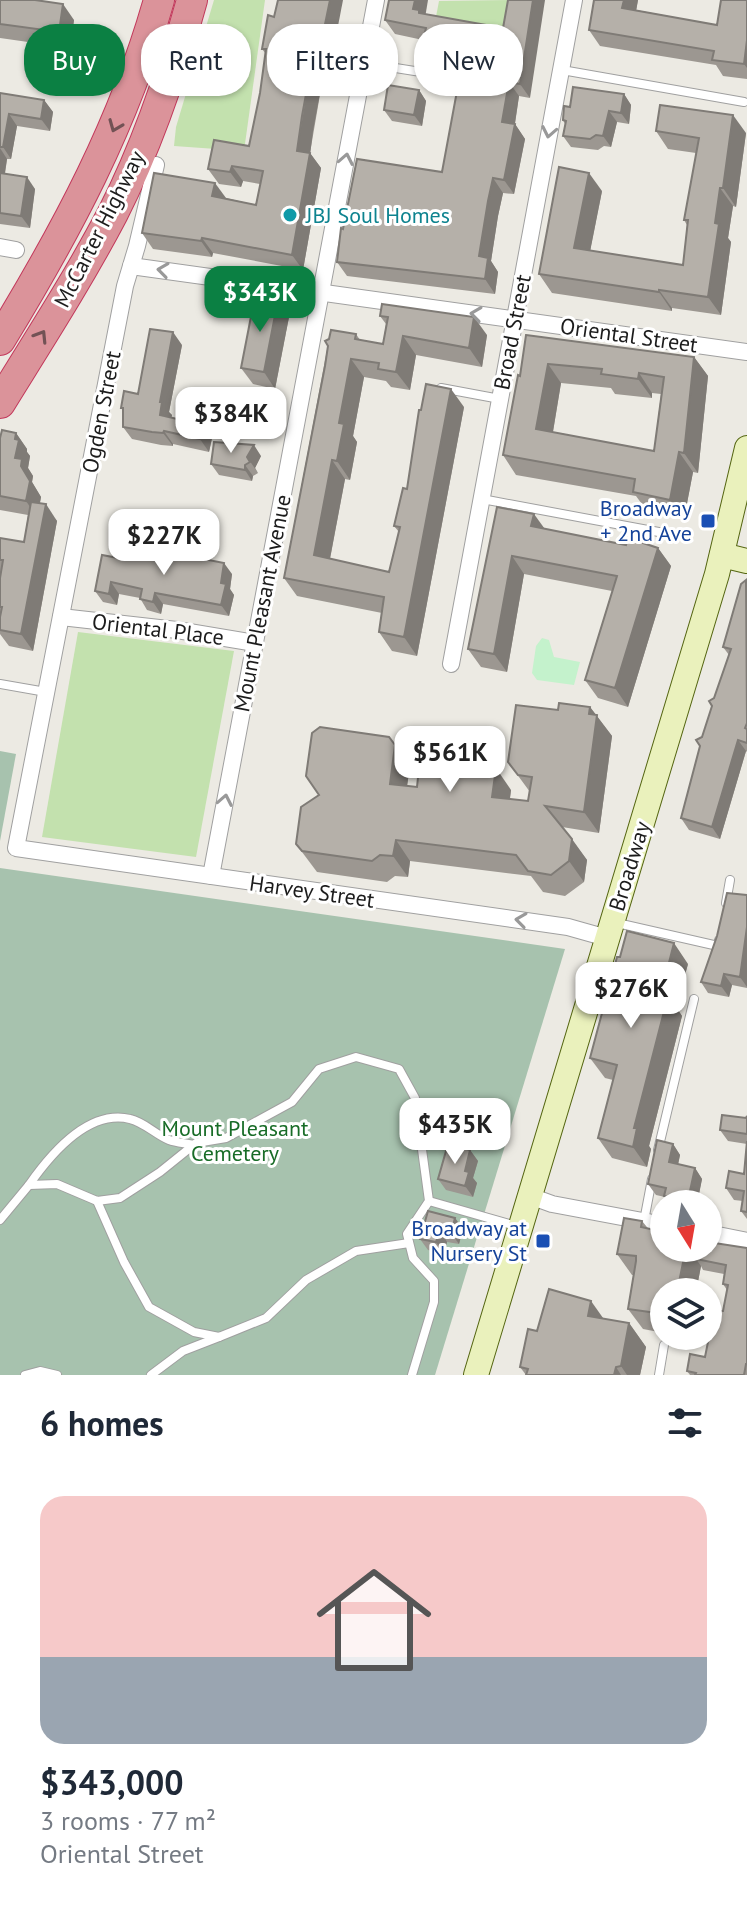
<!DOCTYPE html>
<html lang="en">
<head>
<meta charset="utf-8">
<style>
	body { margin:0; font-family:"PT Sans",sans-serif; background:#f6f6f7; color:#1f2937; height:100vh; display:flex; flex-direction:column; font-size:30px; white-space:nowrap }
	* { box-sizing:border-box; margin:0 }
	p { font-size:26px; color:#747a83 }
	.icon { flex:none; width:44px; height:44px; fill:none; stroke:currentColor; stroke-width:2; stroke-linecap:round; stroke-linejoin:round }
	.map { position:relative; height:1375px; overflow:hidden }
	.details { display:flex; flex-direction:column; background:#fff; flex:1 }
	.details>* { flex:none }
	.guide { position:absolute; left:24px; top:24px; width:700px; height:72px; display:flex; gap:16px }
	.needle { width:52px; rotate:169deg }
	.fabs { position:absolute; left:650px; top:1190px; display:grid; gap:16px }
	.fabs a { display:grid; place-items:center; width:72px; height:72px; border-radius:50%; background:#fff; box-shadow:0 2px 6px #0004; font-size:40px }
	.price { position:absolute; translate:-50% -68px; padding:0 18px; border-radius:16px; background:#fff; color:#222; font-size:26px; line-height:52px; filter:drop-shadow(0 2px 4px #0008) }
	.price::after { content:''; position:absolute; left:50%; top:48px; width:24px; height:18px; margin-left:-12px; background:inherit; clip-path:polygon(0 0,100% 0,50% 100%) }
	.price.current { background:#0b8043; color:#fff }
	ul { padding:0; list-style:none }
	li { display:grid; align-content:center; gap:16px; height:424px; padding:0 40px }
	li span { display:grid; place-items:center; height:248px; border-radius:24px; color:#555 }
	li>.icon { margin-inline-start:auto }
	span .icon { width:144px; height:144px; fill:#fffc; stroke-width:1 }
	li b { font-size:34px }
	h2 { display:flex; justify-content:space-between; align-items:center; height:96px; padding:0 40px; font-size:34px }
	.pill { padding:0 28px; border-radius:32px; background:#fff; box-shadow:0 2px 6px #0004; font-size:28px; line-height:72px }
	.pill.current { background:#0b8043; color:#fff }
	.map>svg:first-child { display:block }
</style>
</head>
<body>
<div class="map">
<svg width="747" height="1375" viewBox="0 0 747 1375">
	<rect width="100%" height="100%" fill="#eceae3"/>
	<g fill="#c3e1ae">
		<path d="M214 0H265L244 151 174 146 176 127Z"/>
		<path d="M517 0 511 36 435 22 439 1Z"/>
		<path d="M78 632 234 651 196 857 42 837Z"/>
	</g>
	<g fill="#a7c2ae">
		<path d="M0 751 16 754 0 841Z"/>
		<path d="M0 868 565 949 435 1375H0Z"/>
	</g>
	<path fill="#c4f2cc" d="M542 638 549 640 554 657 580 662 574 685 537 680 532 673 536 646Z"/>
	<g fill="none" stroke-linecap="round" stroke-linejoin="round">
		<defs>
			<g id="lane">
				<path d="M364 63 484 82"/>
				<path d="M562 70 744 102"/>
				<path d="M441 388 500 399"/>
				<path d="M482 499 664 533"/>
				<path d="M0 684 46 692"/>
				<path d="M726 903 730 880"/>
				<path d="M617 923 718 946 719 940"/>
				<path d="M658 1150 694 999"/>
				<path d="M29 1185C50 1155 88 1109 130 1119 144 1122 156 1135 169 1140 177 1143 186 1143 194 1145"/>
				<path d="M97 1201 124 1262 149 1307 194 1332 219 1337 266 1318 306 1280 356 1251 409 1243"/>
				<path d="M429 1201 516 1226"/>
				<path d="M0 1220 29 1185 57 1184 97 1201 120 1198 160 1172 196 1143 226 1138 292 1102 319 1069 356 1057 399 1069 415 1098 429 1201 407 1234 413 1258 434 1281V1302L412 1375"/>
				<path d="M644 1221 652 1179"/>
				<path d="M25 1375 40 1371 57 1375"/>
				<path d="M151 1375 183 1351 219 1337"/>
				<path d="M659 1375 664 1345"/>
			</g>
			<g id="street">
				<path d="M156 165 137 246 125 286 16 848 568 927 607 938"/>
				<path d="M0 247 16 250"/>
				<path d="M131 266 747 352"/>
				<path d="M61 617 177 630 255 643"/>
				<path d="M451 664 574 0"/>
				<path d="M211 876 376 0"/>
				<path d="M530 1196 552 1204 664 1225"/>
				<path d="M708 1233 747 1241"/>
			</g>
			<g id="secondary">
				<path d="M722 555 747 561"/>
				<path d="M476 1375 717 574 747 448"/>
			</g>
			<g id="highway">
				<path d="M0 340C67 230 124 124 159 0"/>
				<path d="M0 403C39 340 79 278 113 213 147 146 172 73 192 0"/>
			</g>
		</defs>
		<use href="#lane" stroke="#a0a0a0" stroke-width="10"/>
		<use href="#street" stroke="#a0a0a0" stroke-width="18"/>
		<use href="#secondary" stroke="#546511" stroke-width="26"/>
		<use href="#highway" stroke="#c2385b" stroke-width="32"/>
		<use href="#lane" stroke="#fff" stroke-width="8"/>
		<use href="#street" stroke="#fff" stroke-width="16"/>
		<use href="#secondary" stroke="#eaf1bc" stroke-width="24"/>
		<use href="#highway" stroke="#db939a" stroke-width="30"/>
	</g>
	<g fill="#9c9791" fill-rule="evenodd">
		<path d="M0 0 74 20 70 48 0 38Z"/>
		<path d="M594 0H638L636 10 717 25 747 0V79L723 76 716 65 600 46 589 30Z"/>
		<path d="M425 14 503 28 530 98 519 96 515 124 525 139 514 194 503 193 498 216 491 261 498 272 495 294 347 276 337 262 343 229 442 172 485 95 491 66 434 55 423 40 395 34 385 20Z"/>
		<path d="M274 17 331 65 328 78 323 77 310 153 321 168 303 270 213 253 212 257 153 249 142 233 226 198 256 205 260 184 243 181 241 187 219 184 208 169 249 146 260 93 266 54 262 49Z"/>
		<path d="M419 90 426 101 422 126 392 121 384 110Z"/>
		<path d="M0 93 44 100 53 112 50 131 17 126 11 159H7L5 174 35 189 30 228 0 224Z"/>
		<path d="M624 94 631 105 629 124 617 122 611 147 604 146 598 150 571 147 563 136 565 124 563 120 570 107Z"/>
		<path d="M656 131 746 133 736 207 733 206 728 238 731 242 721 315 672 308V311L552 293 539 274 602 191 590 251 683 265 687 225 684 220 696 153 668 149Z"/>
		<path d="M380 316 487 335 482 367 416 355 410 390 391 387 386 381 364 377 353 436 357 442 350 480 345 479 330 559 389 572 399 532 394 526 407 489 464 407 417 656 392 651 379 632 382 613 297 596 284 578 329 339 356 334 360 340 383 344 386 324Z"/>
		<path d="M289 317 275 389 253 384 241 368Z"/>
		<path d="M526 335 694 357 708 376 698 473 693 472 684 519 647 511 636 496 516 475 503 455 520 376ZM561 383 611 388 615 394 652 398V393L661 394 654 451 553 432Z"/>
		<path d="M182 345 169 412 172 415 171 418 203 425 212 438 209 452 173 444V446L161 445 132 439 123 427V411L121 408 138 394Z"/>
		<path d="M16 433 27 449V452L30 456 28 468 33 476 32 482 41 497 40 503 57 521 33 651 9 646 0 634V538L24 542 28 515 0 510V438Z"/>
		<path d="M261 456 255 468 258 473 253 476 252 481 219 475 211 464Z"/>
		<path d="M497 507 545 529 626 545 658 548 671 566 628 707 598 698 585 680 612 591 524 574 507 672 481 667 468 649Z"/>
		<path d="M118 558 232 574 230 589 234 595 229 616 163 604 161 614 147 610 140 598 119 594 117 605 103 602 95 591Z"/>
		<path d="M747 580V752L746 751 720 839 689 830 681 818 702 737 729 655 723 647Z"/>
		<path d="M590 707 612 736 599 833 562 827 587 860 584 882 565 896 543 892 531 876 410 861 408 877 395 876 387 882 317 872 296 844 319 795 306 776 410 766 407 786 511 790 510 799 528 801 530 792 508 762 558 710Z"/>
		<path d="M747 895V988L732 985 729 997 708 993 701 982Z"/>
		<path d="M688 964 676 1007 682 1016 649 1146 651 1149 647 1167 612 1158 598 1138 613 1080 605 1078 590 1058Z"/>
		<path d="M747 1116V1219L741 1211 743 1201 734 1200 726 1188 744 1174 747 1144 728 1141 720 1130 746 1118Z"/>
		<path d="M673 1144 680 1155 678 1165 695 1168 702 1179 697 1204H670L665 1197 656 1195 648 1184Z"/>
		<path d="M470 1150 478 1161 473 1178 477 1183 473 1197 446 1190 438 1179Z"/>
		<path d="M455 1218 463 1229 459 1244 447 1242 444 1254 428 1250 420 1239Z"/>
		<path d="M642 1221 664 1248H695L697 1250 747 1248V1375H690L687 1371 705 1357 717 1322 723 1311 727 1290 723 1284 724 1274 703 1270 701 1266 696 1292H664V1333L643 1329 628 1309 634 1275H632L617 1254Z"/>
		<path d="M604 1319 629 1323 646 1347 640 1375H526L520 1367 537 1331Z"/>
	</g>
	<g fill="#7f7b76">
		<path d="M330 0H343L328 78 317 63Z"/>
		<path d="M415 0H428L425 18 413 9Z"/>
		<path d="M533 0H545L530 98 520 84Z"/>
		<path d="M624 0H638L634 23 622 8Z"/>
		<path d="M63 4 74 20 70 48 59 32Z"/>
		<path d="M747 40V68L744 64Z"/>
		<path d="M312 62 323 77 313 131 310 155V153L321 168 303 270 292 255 297 151Z"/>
		<path d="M509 82 519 96 514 129 515 124 525 139 514 194 504 180 502 122Z"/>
		<path d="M419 90 426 101 422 126 414 115Z"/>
		<path d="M624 94 631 105 629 124 621 113Z"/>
		<path d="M44 100 53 112 50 131 41 119Z"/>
		<path d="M609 111 617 122 611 147 603 136Z"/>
		<path d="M9 114 17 126 11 159 3 147Z"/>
		<path d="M733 115 746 133 736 207 723 188Z"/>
		<path d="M0 148 7 159 3 184 0 181Z"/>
		<path d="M232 166 243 181 241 187 230 172Z"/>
		<path d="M589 173 602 191 587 267 574 248Z"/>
		<path d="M27 177 35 189 30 228 21 216Z"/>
		<path d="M493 178 503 193 498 216 491 261 498 272 495 294 485 279 479 256 488 201Z"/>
		<path d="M215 183 226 198 222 211 212 196Z"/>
		<path d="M720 188 733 206 728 238 731 242 721 315 708 297 715 223Z"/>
		<path d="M202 238 213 253 212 257 201 241Z"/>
		<path d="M659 290 672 308V311L659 292Z"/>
		<path d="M278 300 289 317 275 389 264 372Z"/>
		<path d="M474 317 487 335 482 367 469 348Z"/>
		<path d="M173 332 182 345 169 412 172 415 169 428 160 415V402Z"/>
		<path d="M403 336 416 355 410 390 396 372Z"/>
		<path d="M694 357 708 376 698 473 684 453Z"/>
		<path d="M351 359 364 377 353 436 357 442 350 480 337 461 339 423Z"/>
		<path d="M548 364 561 383 550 449 536 429Z"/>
		<path d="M639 373 652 393V398L638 379Z"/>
		<path d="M451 389 464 407 417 656 404 637Z"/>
		<path d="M203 425 212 438 209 452 200 439Z"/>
		<path d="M164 431 173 444V446L163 433Z"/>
		<path d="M16 433 27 449V452L30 456 28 468 33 476 32 482 41 497 37 517 26 501 15 458Z"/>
		<path d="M254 445 261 456 255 468 258 473 247 457Z"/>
		<path d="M679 452 693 472 684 519 670 500Z"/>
		<path d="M332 460 345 479 327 574 314 555Z"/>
		<path d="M245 465 253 476 252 481 245 470Z"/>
		<path d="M46 504 57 521 33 651 21 634Z"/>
		<path d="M534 514 547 532 531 526Z"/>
		<path d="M658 548 671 566 628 707 615 688Z"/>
		<path d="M512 556 524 574 507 672 494 654Z"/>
		<path d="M224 563 232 574 230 589 234 595 229 616 221 605V583Z"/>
		<path d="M111 582 119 594 117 605 109 594Z"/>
		<path d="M155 593 163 604 161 614 153 602Z"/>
		<path d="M590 707 612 736 599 833 584 812 589 714Z"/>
		<path d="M738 740 746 751 720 839 712 827Z"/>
		<path d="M395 745 410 766 404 806 390 784Z"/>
		<path d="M496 768 511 790 507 818 492 797Z"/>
		<path d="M572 839 587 860 584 882 569 861Z"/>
		<path d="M396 840 410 861 408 877 393 856Z"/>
		<path d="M747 927V987L740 977Z"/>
		<path d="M674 943 688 964 676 1007 682 1016 649 1146 651 1149 647 1167 633 1147 634 1128 661 994Z"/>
		<path d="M724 974 732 985 729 997 721 986Z"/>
		<path d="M673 1144 680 1155 676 1173 669 1162Z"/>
		<path d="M470 1150 478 1161 473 1178 477 1183 473 1197 465 1186V1171Z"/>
		<path d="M695 1168 702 1179 697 1204H690L688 1200Z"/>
		<path d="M455 1218 463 1229 459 1244 451 1233Z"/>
		<path d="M440 1230 447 1242 444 1254 436 1242Z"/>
		<path d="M686 1248H695L702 1258 696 1259 701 1266 696 1292H677Z"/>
		<path d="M591 1301 608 1325 588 1316Z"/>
		<path d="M629 1323 646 1347 640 1375H627L621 1366Z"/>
		<path d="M616 1367 621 1375H614Z"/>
	</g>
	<g fill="#b5b0a9" stroke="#7f7b76" stroke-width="2" fill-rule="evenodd">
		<path d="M0 0H35L63 4 59 32 0 24Z"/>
		<path d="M278 0H330L317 63 312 62 302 116 297 151 310 153 292 255 202 238 201 241 142 233 154 173 215 183 212 196 256 205 263 171 232 166 230 172 208 169 214 140 249 146 260 93 266 49H262L268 15 274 17Z"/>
		<path d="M389 0H415L413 9 419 10V13L503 28 508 0H533L520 84 509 82 502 122 515 124 504 180 493 178 488 201 479 256 488 258 485 279 337 262 341 228 343 229 357 159 442 172 457 91 485 95 493 53 423 40 426 28 385 20Z"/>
		<path d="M594 0H624L622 8 717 25 721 0H747V40L744 64 712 60 714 51 589 30Z"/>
		<path d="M388 85 419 90 414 115 384 110Z"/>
		<path d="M573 87 624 94 621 113 609 111 603 136 596 135 590 139 563 136 566 121 563 120 564 106 570 107Z"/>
		<path d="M0 93 44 100 41 119 9 114 3 147H0Z"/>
		<path d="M660 105 733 115 723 188H720L715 223 719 224 708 297 659 290V292L539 274 559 167 589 173 574 248 683 265 688 220H684L699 138 656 131Z"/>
		<path d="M0 173 27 177 21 216 0 213Z"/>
		<path d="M255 296 278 300 264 372 241 368Z"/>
		<path d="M382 304 474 317 469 348 403 336 396 372 378 369 379 363 351 359 339 423 344 424 337 461 332 460 314 555 389 572 400 527 394 526 403 488 407 489 419 410H421L426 384 451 389 404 637 379 632 384 597 284 578 325 366 328 346 325 341 329 339 331 330 356 334 355 339 383 344 388 317 380 316Z"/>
		<path d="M150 329 173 332 160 402H162L160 415 203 425 200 439 164 431 163 433 152 432 123 427V408H121L124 391 138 394Z"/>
		<path d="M526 335 694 357 684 453 679 452 670 500 633 492 635 479 503 455 518 375 520 376ZM548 364 602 369 601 374 638 379 639 373 664 377 654 451 536 429Z"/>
		<path d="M2 430 16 433 15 439 19 440 15 458 22 459 21 466 30 481 26 501 0 496V438Z"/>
		<path d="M214 442 254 445 247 457 250 462 245 465V470L211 464Z"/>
		<path d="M31 502 46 504 21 634 0 630V617L2 607H0V578L3 560H0V538L24 542Z"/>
		<path d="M497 507 534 514 531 526 626 545 628 538 658 548 615 688 585 680 617 576 512 556 494 654 468 649Z"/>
		<path d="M119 551 176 560 178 554 224 563 221 583 226 584 221 605 155 593 153 602 140 599 142 589 111 582 109 594 95 591 102 555 118 558Z"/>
		<path d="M746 580 747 723 745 728 747 729V743L738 740 712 827 681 818 700 746 696 740 702 737 712 706 709 701 714 698 731 649 723 647 741 584Z"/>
		<path d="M559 703 590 707 589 714 597 715 584 812 545 806 572 839 569 861 551 875 528 871 516 855 396 840 393 856 380 855 372 861 302 851 296 844 301 807 319 795 306 776 312 733 320 727 389 737 395 745 390 784 417 787 420 758 496 768 492 797 528 801 532 777 518 775 508 762 516 705 558 710Z"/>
		<path d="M727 893 747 895V927L740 977 724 974 721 986 701 982 717 936Z"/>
		<path d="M627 931 674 943 661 994 668 996 634 1128H637L633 1147 598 1138 617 1065 590 1058 617 957H620Z"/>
		<path d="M722 1115 746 1118 747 1116V1134L720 1130Z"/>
		<path d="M657 1140 673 1144 669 1162 695 1168 688 1200 664 1196 666 1188 648 1184Z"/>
		<path d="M747 1141V1212L741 1211 744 1191 726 1188 729 1171 744 1174Z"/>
		<path d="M448 1144 470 1150 465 1171 469 1172 465 1186 438 1179Z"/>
		<path d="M428 1211 455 1218 451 1233 440 1230 436 1242 420 1239Z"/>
		<path d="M624 1218 642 1221 641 1227 664 1232V1248H686L677 1292H664V1314L628 1309 636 1261V1256L617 1254Z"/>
		<path d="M708 1242 747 1248V1364H746L744 1375H695L696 1373 687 1371 690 1354 705 1357 712 1322H717L719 1311H723L728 1285 723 1284 726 1265 696 1259 698 1248H708Z"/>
		<path d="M549 1289 591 1301 588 1316 629 1323 621 1366 616 1367 614 1375H526L528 1369 520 1367 528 1329 537 1331Z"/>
	</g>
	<defs><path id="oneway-chevron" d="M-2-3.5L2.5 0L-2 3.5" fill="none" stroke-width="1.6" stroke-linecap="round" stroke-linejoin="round" transform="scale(2)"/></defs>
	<g stroke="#725255">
		<use href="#oneway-chevron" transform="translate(115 126) rotate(112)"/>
		<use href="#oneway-chevron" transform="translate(41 336) rotate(-58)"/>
	</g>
	<g stroke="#999">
		<use href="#oneway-chevron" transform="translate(549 132) rotate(101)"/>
		<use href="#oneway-chevron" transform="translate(346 159) rotate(-79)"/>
		<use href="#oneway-chevron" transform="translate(163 270) rotate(-172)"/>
		<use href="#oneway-chevron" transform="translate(476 314) rotate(-172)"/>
		<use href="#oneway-chevron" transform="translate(225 800) rotate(-79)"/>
		<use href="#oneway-chevron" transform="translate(521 920) rotate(-172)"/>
	</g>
	<circle fill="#0f9aa8" stroke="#fff" stroke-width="3" cx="290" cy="215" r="8"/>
	<g fill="#1a4fb4" stroke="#fff" stroke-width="3">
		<rect x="700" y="513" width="16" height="16" rx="4"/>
		<rect x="535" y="1233" width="16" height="16" rx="4"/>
	</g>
	<g text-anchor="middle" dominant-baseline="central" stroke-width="6" stroke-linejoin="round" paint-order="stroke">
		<g font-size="22" fill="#0d838f" stroke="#fff" text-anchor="start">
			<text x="306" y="215">JBJ Soul Homes</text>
		</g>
		<g font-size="22" fill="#1c1c1c" stroke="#fff">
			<text transform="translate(99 229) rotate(-63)">McCarter Highway</text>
			<text transform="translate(512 332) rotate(-79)">Broad Street</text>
			<text transform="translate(629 335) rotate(8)">Oriental Street</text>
			<text transform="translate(101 412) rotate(-79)">Ogden Street</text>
			<text transform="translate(262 603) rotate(-79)">Mount Pleasant Avenue</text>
			<text transform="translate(158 629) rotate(7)">Oriental Place</text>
			<text transform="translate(629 866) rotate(-73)">Broadway</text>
			<text transform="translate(312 891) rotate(8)">Harvey Street</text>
		</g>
		<g font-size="22" fill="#164399" stroke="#fff" text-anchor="end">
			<text x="692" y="508">Broadway<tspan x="692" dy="25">+ 2nd Ave</tspan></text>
			<text x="527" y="1228">Broadway at<tspan x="527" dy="25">Nursery St</tspan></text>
		</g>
		<g font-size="22" fill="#186c27" stroke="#fff">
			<text x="235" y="1128">Mount Pleasant<tspan x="235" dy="25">Cemetery</tspan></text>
		</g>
	</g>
</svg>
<div class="fabs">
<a><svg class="needle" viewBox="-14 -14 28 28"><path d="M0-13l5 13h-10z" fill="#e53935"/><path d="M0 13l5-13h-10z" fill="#747a83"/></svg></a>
<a><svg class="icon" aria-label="layers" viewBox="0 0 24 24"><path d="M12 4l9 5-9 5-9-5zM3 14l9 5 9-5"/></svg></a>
</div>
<b class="price current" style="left:260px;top:334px">$343K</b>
<b class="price" style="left:231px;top:455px">$384K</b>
<b class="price" style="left:164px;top:577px">$227K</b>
<b class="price" style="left:450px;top:794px">$561K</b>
<b class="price" style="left:631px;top:1030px">$276K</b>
<b class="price" style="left:455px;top:1166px">$435K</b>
<div class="guide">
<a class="pill current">Buy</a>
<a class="pill">Rent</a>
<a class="pill">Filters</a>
<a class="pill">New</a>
</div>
</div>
<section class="details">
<h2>6 homes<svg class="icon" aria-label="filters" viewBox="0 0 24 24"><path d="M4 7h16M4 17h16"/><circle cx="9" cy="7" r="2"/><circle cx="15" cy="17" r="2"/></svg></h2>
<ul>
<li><span style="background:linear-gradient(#f6c9c9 65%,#9aa5b1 0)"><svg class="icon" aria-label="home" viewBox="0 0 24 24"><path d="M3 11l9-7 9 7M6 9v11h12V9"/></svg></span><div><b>$343,000</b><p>3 rooms · 77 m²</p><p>Oriental Street</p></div></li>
</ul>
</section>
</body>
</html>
